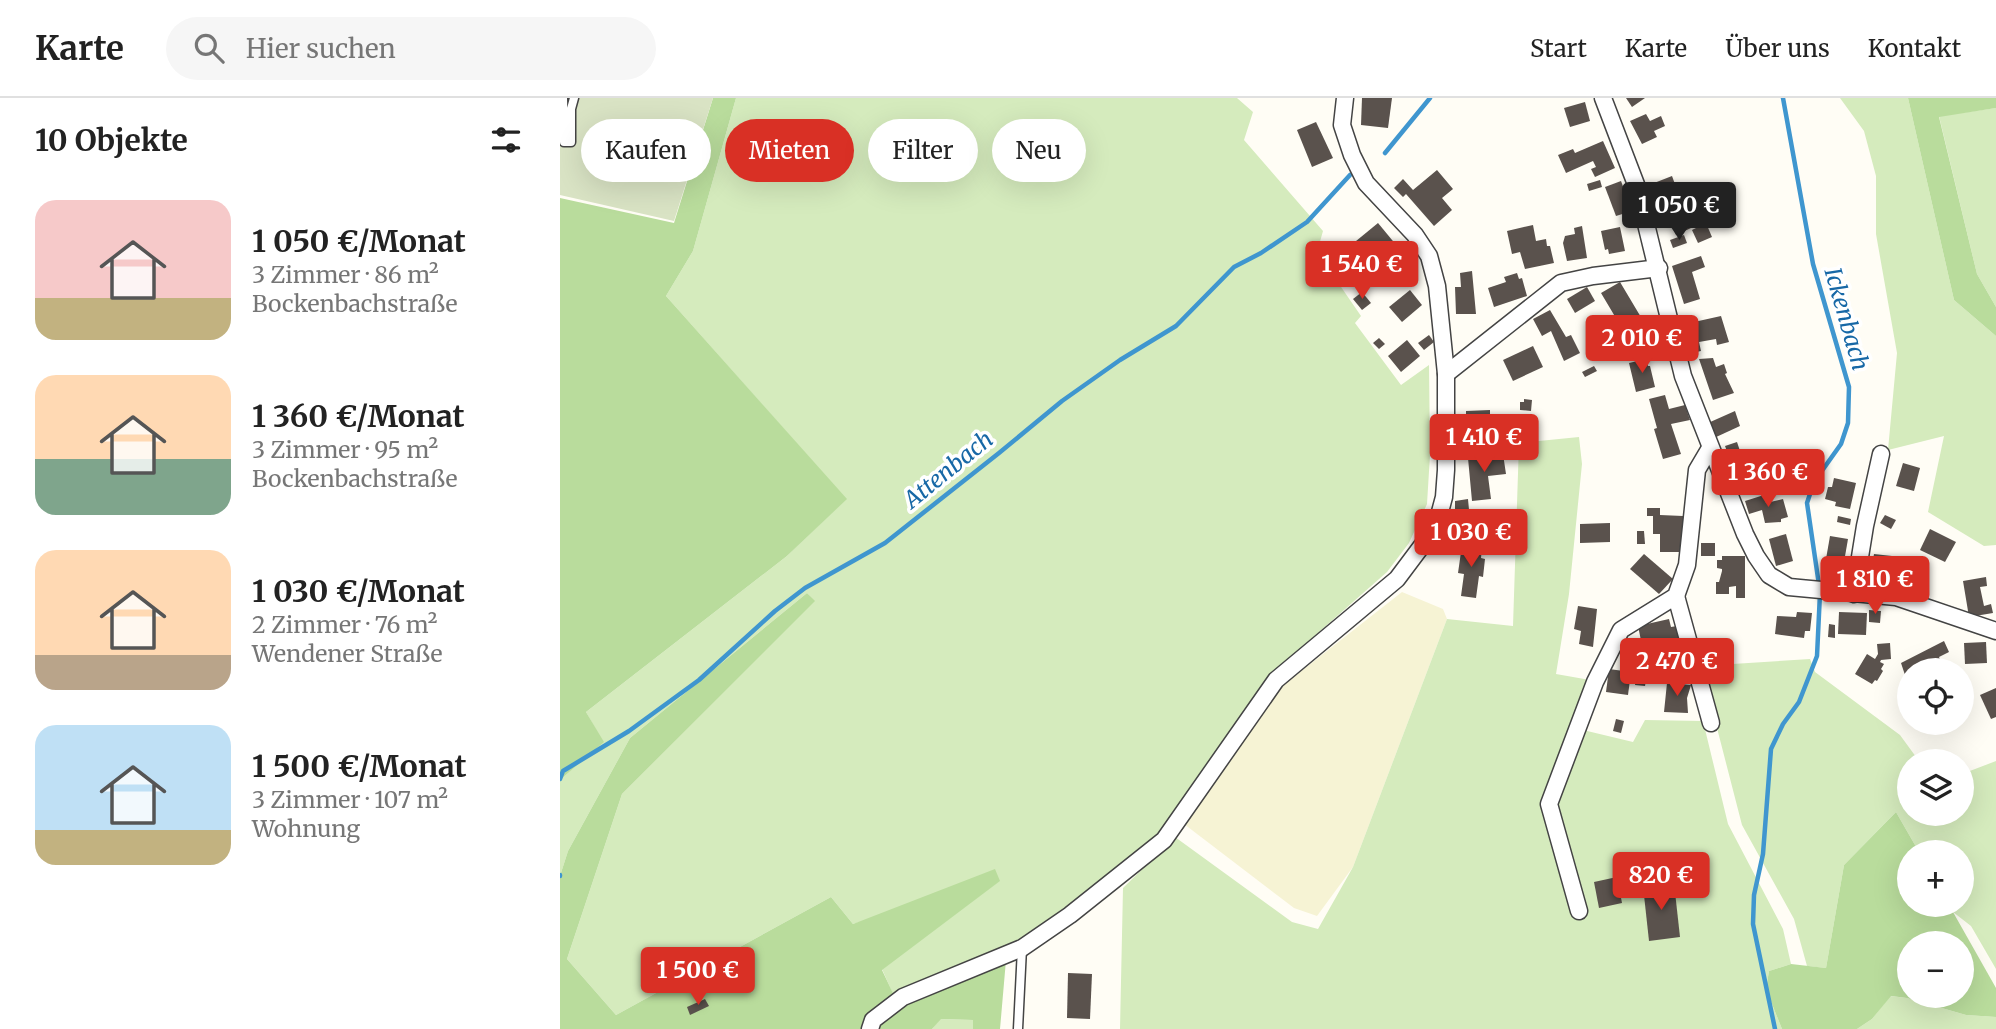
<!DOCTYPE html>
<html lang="de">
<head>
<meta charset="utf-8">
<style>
	body { margin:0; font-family:Merriweather,serif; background:#f6f6f6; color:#222; height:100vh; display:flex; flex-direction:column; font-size:26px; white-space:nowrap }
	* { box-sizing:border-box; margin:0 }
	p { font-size:23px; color:#767676 }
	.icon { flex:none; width:38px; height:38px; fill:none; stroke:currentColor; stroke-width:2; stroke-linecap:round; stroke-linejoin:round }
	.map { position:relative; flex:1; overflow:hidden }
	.side { display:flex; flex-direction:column; background:#fff; width:560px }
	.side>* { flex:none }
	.banner { position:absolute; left:21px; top:21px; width:665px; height:63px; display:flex; gap:14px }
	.controls { position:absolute; left:1337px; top:560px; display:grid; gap:14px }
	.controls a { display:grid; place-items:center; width:77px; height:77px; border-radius:50%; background:#fff; box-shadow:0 7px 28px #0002; font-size:35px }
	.price { position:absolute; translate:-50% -60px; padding:0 16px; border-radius:7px; background:#d93025; color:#fff; font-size:23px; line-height:46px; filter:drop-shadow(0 2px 4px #0008) }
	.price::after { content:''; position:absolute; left:50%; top:42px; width:21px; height:16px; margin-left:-10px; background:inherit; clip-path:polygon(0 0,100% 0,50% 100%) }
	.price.selected { background:#222; color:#fff }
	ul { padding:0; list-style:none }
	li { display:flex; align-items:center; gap:21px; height:175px; padding:0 35px }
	li span { display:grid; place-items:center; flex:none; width:196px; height:140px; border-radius:21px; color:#555 }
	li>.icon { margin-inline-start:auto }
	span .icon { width:84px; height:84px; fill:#fffc; stroke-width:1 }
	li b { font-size:30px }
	h2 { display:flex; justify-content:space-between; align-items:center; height:84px; padding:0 35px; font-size:30px }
	.chip { padding:0 24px; border-radius:32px; background:#fff; box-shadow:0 7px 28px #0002; font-size:24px; line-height:63px }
	.chip.selected { background:#d93025; color:#fff }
	header { display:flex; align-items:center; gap:42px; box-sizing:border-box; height:98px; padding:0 35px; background:#fff; border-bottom:2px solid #e0e0e0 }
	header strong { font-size:33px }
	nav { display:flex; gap:38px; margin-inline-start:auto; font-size:24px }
	.search { width:490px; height:63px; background:#f6f6f6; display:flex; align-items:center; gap:18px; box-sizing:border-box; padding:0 24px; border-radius:38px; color:#767676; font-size:26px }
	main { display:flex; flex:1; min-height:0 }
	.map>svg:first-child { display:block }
</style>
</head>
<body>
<header>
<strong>Karte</strong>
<div class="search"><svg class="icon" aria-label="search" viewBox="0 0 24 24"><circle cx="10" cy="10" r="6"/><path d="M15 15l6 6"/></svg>Hier suchen</div>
<nav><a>Start</a><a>Karte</a><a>Über uns</a><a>Kontakt</a></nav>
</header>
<main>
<section class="side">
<h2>10 Objekte<svg class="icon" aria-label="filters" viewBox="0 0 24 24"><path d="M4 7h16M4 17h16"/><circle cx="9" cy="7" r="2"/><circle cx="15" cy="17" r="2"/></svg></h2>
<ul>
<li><span style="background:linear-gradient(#f6c9c9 70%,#c2b280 0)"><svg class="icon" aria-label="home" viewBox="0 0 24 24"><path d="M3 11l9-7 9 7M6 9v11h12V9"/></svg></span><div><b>1 050 €/Monat</b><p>3 Zimmer · 86 m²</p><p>Bockenbachstraße</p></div></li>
<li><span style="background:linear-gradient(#ffd9b3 60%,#7fa58c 0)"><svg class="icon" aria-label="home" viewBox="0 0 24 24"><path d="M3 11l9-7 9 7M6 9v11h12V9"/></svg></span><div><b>1 360 €/Monat</b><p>3 Zimmer · 95 m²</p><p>Bockenbachstraße</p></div></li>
<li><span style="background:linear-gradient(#ffd9b3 75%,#b9a48a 0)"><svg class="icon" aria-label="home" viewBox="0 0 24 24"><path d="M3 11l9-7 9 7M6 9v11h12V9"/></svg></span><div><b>1 030 €/Monat</b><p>2 Zimmer · 76 m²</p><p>Wendener Straße</p></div></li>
<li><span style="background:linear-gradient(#bfe0f5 75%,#c2b280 0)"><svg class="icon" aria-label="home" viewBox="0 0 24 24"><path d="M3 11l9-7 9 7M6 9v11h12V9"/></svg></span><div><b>1 500 €/Monat</b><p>3 Zimmer · 107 m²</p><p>Wohnung</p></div></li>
</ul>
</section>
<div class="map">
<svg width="1436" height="931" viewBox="0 0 1436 931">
	<rect width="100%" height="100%" fill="#fffdf5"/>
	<path fill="#f6f3d4" d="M842 494 883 511 887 521 793 769 757 818 734 810 624 726 721 589Z"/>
	<g fill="#d5ebbd">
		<path d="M176 0H677L693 14 684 42 763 133 757 154 801 218 795 225 841 287 869 267 870 357 867 406 849 445 827 474 708 579 598 737 509 807 457 843 333 896 322 871 439 783 293 826 271 799 56 917 7 861 62 696 254 503 247 495 70 640 8 753 0 778V682L43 644 26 614 227 458 286 401 106 198 133 153Z"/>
		<path d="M1280 0H1348L1394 202 1436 238V447L1424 448 1368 414 1384 338 1328 352 1337 255 1316 136V78L1304 33Z"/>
		<path d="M1436 10V209L1417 176 1379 18Z"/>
		<path d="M1019 339 1022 366 1009 496 996 576 1030 582 1023 632 1073 644 1085 622 1143 623 1168 726 1223 831 1231 866 1209 873 1206 891 1222 931H560L563 790 615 739 732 824 758 831 793 769 887 521 953 528 959 345Z"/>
		<path d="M1250 561 1255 574 1340 637 1359 663H1349V716H1402V676L1436 663V871L1411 828 1393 814 1389 807H1402V754H1359L1336 714 1284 767 1266 870 1247 868 1234 821 1182 727 1141 568Z"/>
		<path d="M1330 898 1347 900 1406 917 1436 919V931H1297L1312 921Z"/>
		<path d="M380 921 413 922V931H372Z"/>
	</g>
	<g fill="#b9dc9c" fill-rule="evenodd">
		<path d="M153 0H176L133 153 106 198 287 401 227 458 26 614 44 644 0 682V100L114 125Z"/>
		<path d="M1348 0H1436V10L1379 19 1417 176 1436 209V238L1394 202Z"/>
		<path d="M247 495 255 503 62 696 7 861 56 917 271 799 293 826 435 771 440 783 322 872 339 908 446 862 440 931H413V922L381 921 372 931H0V778L8 753 70 640Z"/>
		<path d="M1336 714 1359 754H1349V807H1389L1436 890V919L1406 917 1347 900 1331 898 1312 921 1297 931H1222L1206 891 1209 873 1231 866 1266 870 1284 767ZM1349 845H1402V898H1349Z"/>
	</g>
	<path fill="#d9e3c4" d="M0 0H153L114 123 0 97Z"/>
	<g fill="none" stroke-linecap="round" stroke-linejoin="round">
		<g stroke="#3f96cf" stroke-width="4.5">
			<path d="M1223 0 1253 166 1289 289 1288 325 1281 346 1254 384 1247 405 1259 487"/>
			<path d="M825 55 870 0"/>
			<path d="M0 681 3 673 69 633 139 582 215 513 245 490 325 445 439 355 502 303 560 262 616 228 674 169 701 155 747 124 790 77"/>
			<path d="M0 777V778"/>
			<path d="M1215 931 1193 826 1194 797 1203 756 1211 651 1223 626 1239 604 1257 558 1260 495"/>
		</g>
	</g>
	<g fill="#5a524d">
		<path d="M802 0H832L828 30 801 27Z"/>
		<path d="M1066 0H1085L1072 9Z"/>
		<path d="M1025 4 1030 23 1010 29 1004 10Z"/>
		<path d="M1086 16 1090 23 1101 18 1105 28 1094 33 1097 39 1082 46 1070 23Z"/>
		<path d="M756 24 773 60 752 69 737 32Z"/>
		<path d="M1043 43 1055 70 1035 79 1031 71 1036 69 1033 63 1006 75 998 57 1013 51 1015 55Z"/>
		<path d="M877 72 893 91 882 100 892 112 874 128 846 96 843 99 834 90 843 81 853 92Z"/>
		<path d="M1112 78 1131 130 1116 137 1109 121 1103 123 1089 87Z"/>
		<path d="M1040 82 1042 89 1029 93 1027 86Z"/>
		<path d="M1061 83 1072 113 1056 118 1045 89Z"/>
		<path d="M1157 108 1160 115 1150 120 1146 114Z"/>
		<path d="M818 125 837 148 809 171 790 148Z"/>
		<path d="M1146 125 1152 139 1138 145 1132 132Z"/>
		<path d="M973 127 976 143 986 141 987 148H990L994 165 965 171 960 154 952 156 947 133Z"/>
		<path d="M1022 128 1027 160 1007 163 1003 145 1005 138 1015 136 1014 130Z"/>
		<path d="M1060 129 1065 153 1049 156 1048 151 1045 152 1041 133Z"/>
		<path d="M1124 137 1127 145 1113 150 1110 142Z"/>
		<path d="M1141 158 1145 169 1132 174 1140 201 1124 206 1112 168Z"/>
		<path d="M912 173 916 216H896L895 189H901L900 175Z"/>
		<path d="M957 175 959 181 962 180 967 198 934 209 928 190 946 184 944 179Z"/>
		<path d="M1060 184 1088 231 1063 246 1057 235 1063 232 1041 195Z"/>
		<path d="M1027 189 1035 203 1015 215 1007 201Z"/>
		<path d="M850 192 862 207 842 224 829 209Z"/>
		<path d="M802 194 811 205 802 212 793 201Z"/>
		<path d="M990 212 1006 239 1011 237 1020 255 1004 263 991 233 982 238 973 221Z"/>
		<path d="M1161 218 1169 244 1157 247 1156 241 1139 244 1141 253 1127 256 1124 242 1138 239 1134 224Z"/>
		<path d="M869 237 874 244 864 252 858 245Z"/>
		<path d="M819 240 825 246 819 251 813 245Z"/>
		<path d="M847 242 860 258 841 274 828 258Z"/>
		<path d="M973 248 983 269 953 283 943 262Z"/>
		<path d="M1153 260 1156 269 1164 266 1167 275 1165 276 1174 295 1153 302 1139 261Z"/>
		<path d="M1086 261 1088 268H1090L1095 289 1076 294 1069 265Z"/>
		<path d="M1034 268 1037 273 1025 279 1022 274Z"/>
		<path d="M1105 297 1109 311 1125 307 1130 322 1111 326 1121 356 1103 361 1094 331 1097 330 1089 301Z"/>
		<path d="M964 301 972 302 971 313 960 312V304H964Z"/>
		<path d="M930 312V342L906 343V313Z"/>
		<path d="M1175 313 1180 328 1154 340 1148 325Z"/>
		<rect x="905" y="344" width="15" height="10"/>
		<path d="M1177 344 1181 356 1169 359 1165 348Z"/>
		<path d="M943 356 946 376 928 378 931 401 912 403 908 360Z"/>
		<path d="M1343 365 1360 370 1354 393 1336 388Z"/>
		<path d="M1274 380 1296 385 1290 411 1275 408 1276 404 1265 401 1268 389H1272Z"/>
		<path d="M1204 397 1206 405 1223 401 1228 419 1221 421V424L1205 425 1202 412 1189 416 1185 403Z"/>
		<path d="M908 401 909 412 895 413V403Z"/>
		<path d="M1087 410H1100V417L1123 418V454H1100V436H1093V418H1087Z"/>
		<path d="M1325 417 1336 422 1331 431 1320 425Z"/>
		<path d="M1278 418 1291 421 1290 427 1277 424Z"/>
		<path d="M1050 425V444L1020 445V426Z"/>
		<path d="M1370 431 1396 444 1385 464 1360 452Z"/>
		<path d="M1077 433H1084L1085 446H1077Z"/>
		<path d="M1226 436 1233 463 1216 468 1209 441Z"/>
		<path d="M1270 438 1288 441 1284 464H1269L1266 461Z"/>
		<rect x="1141" y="445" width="14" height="13"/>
		<path d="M902 447 922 449 921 460 925 461 923 479 919 478 916 500 901 498 904 476 898 475Z"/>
		<path d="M1084 456 1113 481 1099 496 1070 471Z"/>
		<path d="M1314 456 1332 458 1331 464 1340 465 1352 474 1345 484 1348 487 1347 494 1334 491 1335 477H1329L1328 480 1310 478Z"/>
		<path d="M1162 458H1185V500H1176V488L1169 489V496H1156V484H1159L1162 473V471L1157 470V462H1162Z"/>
		<path d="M1426 479 1427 488 1420 489 1424 508 1431 506 1433 515 1409 519 1403 483Z"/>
		<path d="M1018 508 1037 511 1033 549 1019 546 1021 533 1014 531Z"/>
		<path d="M1309 512 1321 513 1320 525 1309 524Z"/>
		<path d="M1237 514 1252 515 1250 533H1245L1244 540 1215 536 1217 518 1236 519Z"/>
		<path d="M1279 514 1307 515 1306 537 1278 536Z"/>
		<path d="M1109 521 1111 529 1117 528 1121 541 1114 543 1116 550 1106 552 1104 545 1100 546 1099 554 1084 557 1078 528Z"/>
		<path d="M1269 526 1275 527V540L1268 539Z"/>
		<path d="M1384 543 1389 554 1379 559 1382 566 1369 572H1349V575L1345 577 1341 565Z"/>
		<path d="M1426 544 1427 565 1405 566 1404 545Z"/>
		<path d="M1330 545 1331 561 1321 562 1320 564 1324 566 1321 571 1323 573 1317 583 1315 582 1312 586 1295 576 1307 556 1315 561 1318 556 1317 546Z"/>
		<path d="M1116 557H1128L1127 571H1115Z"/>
		<path d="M1097 559 1106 562V570H1095Z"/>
		<path d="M1078 567 1088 569 1085 588 1075 587Z"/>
		<path d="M1049 571 1071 574 1068 597 1046 594Z"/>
		<path d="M1107 585 1131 587 1127 600 1128 615 1104 614Z"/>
		<path d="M1436 590V619L1431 621 1420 597Z"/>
		<path d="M1056 621 1064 623 1061 635 1053 633Z"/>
		<path d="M1057 779 1062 805 1039 810 1034 784Z"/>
		<path d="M1114 785 1120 839 1089 843 1083 788Z"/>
		<path d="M508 875 532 876 530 921 507 920Z"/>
		<path d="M145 901 149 908 130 917 127 909Z"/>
	</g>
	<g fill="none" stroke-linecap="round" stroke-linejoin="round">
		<defs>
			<g id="service">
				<path d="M3 0 4 44H11V11L14 0"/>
				<path d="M458 931 462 850"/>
			</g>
			<g id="minor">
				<path d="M1043 0 1077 89 1123 278 1185 436 1196 458 1209 477 1229 489 1336 499 1436 533"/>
				<path d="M886 276 1001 185 1033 178 1099 170"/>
				<path d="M1294 496 1305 428 1321 356"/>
				<path d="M1116 498 1151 625"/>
				<path d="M1019 813 989 706 1035 584 1061 532 1116 498 1127 467 1137 372 1150 350"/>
				<path d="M310 931 313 922 343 899 462 850 510 817 604 742 716 582 837 481 876 429 884 399 886 372V276L877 188 869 158 855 137 806 85 792 57 782 27 785 0"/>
			</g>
		</defs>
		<use href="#service" stroke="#444" stroke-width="11"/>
		<use href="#minor" stroke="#444" stroke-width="19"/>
		<use href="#service" stroke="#fff" stroke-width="8"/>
		<use href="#minor" stroke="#fff" stroke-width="16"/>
	</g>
	<g text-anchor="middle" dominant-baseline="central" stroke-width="7" stroke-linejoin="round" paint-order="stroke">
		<g font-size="23" font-style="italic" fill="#1768a6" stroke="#fff">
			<text transform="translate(1287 221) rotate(74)">Ickenbach</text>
			<text transform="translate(388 371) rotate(-39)">Attenbach</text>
		</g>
	</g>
</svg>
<div class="controls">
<a><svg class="icon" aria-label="locate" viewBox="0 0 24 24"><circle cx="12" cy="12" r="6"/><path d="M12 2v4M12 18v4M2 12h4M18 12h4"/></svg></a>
<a><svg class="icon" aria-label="layers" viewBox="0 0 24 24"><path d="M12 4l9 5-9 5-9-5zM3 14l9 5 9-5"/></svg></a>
<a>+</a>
<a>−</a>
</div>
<b class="price selected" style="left:1119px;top:144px">1 050 €</b>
<b class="price" style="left:802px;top:203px">1 540 €</b>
<b class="price" style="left:1082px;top:277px">2 010 €</b>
<b class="price" style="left:924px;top:376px">1 410 €</b>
<b class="price" style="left:1208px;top:411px">1 360 €</b>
<b class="price" style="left:911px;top:471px">1 030 €</b>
<b class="price" style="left:1315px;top:518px">1 810 €</b>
<b class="price" style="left:1117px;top:600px">2 470 €</b>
<b class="price" style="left:1101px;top:814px">820 €</b>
<b class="price" style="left:138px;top:909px">1 500 €</b>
<div class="banner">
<a class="chip">Kaufen</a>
<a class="chip selected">Mieten</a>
<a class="chip">Filter</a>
<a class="chip">Neu</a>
</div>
</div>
</main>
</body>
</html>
